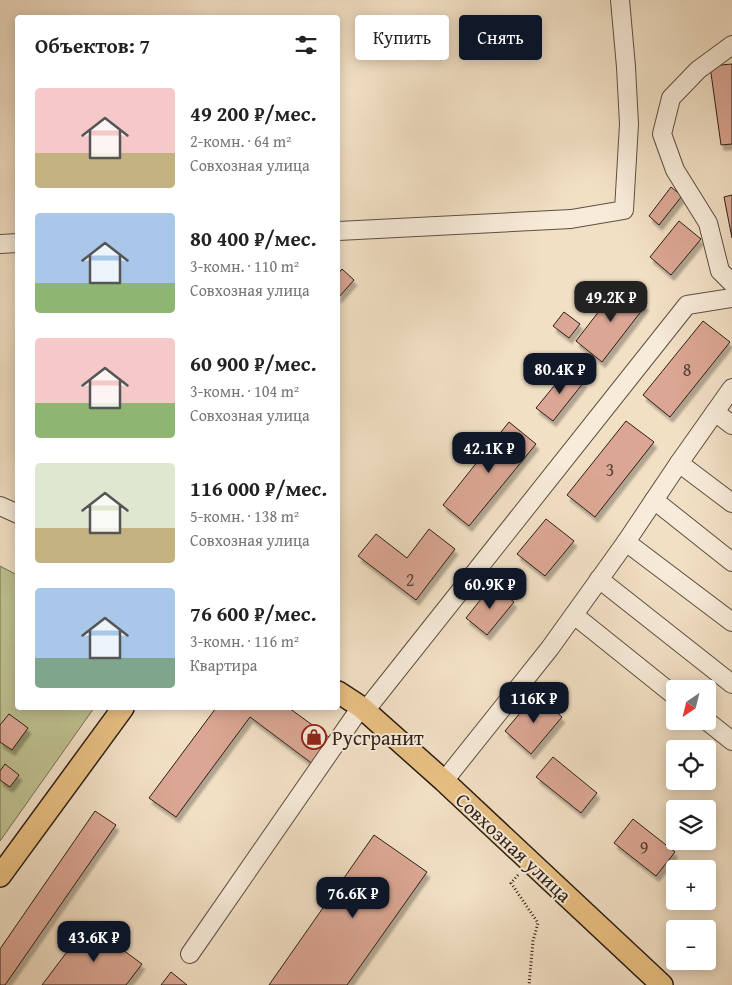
<!DOCTYPE html>
<html lang="ru">
<head>
<meta charset="utf-8">
<style>
	body { margin:0; font-family:"Gentium Book Plus",serif; background:#f2f2f2; color:#222; height:100vh; display:flex; flex-direction:column; font-size:19px; white-space:nowrap }
	* { box-sizing:border-box; margin:0 }
	p { font-size:16px; color:#767676 }
	.icon { flex:none; width:28px; height:28px; fill:none; stroke:currentColor; stroke-width:2; stroke-linecap:round; stroke-linejoin:round }
	.map { position:relative; flex:1; overflow:hidden }
	.sheet { position:absolute; left:15px; top:15px; width:325px; height:695px; display:flex; flex-direction:column; background:#fff; border-radius:5px; box-shadow:0 2px 12px #0003 }
	.sheet>* { flex:none }
	.top-card { position:absolute; left:355px; top:15px; width:301px; height:45px; display:flex; gap:10px }
	.needle { width:32px; rotate:215deg }
	.controls { position:absolute; left:666px; top:680px; display:grid; gap:10px }
	.controls a { display:grid; place-items:center; width:50px; height:50px; border-radius:5px; background:#fff; box-shadow:0 2px 12px #0003; font-size:25px }
	.price { position:absolute; translate:-50% -42px; padding:0 11px; border-radius:10px; background:#111827; color:#fff; font-size:16px; line-height:32px; filter:drop-shadow(0 1px 2px #0008) }
	.price::after { content:''; position:absolute; left:50%; top:30px; width:15px; height:11px; margin-left:-8px; background:inherit; clip-path:polygon(0 0,100% 0,50% 100%) }
	.price.on { background:#222; color:#fff }
	ul { padding:0; list-style:none }
	li { display:flex; align-items:center; gap:15px; height:125px; padding:0 20px }
	li span { display:grid; place-items:center; flex:none; width:140px; height:100px; border-radius:5px; color:#555 }
	li>.icon { margin-inline-start:auto }
	span .icon { width:60px; height:60px; fill:#fffc; stroke-width:1 }
	li b { font-size:21px }
	h2 { display:flex; justify-content:space-between; align-items:center; height:60px; padding:0 20px; font-size:21px }
	.pill { padding:0 18px; border-radius:5px; background:#fff; box-shadow:0 2px 12px #0003; font-size:18px; line-height:45px }
	.pill.on { background:#111827; color:#fff }
	.map>svg:first-child { display:block }
</style>
</head>
<body>
<div class="map">
<svg width="732" height="985" viewBox="0 0 732 985">
	<defs>
		<filter id="shadow"><feDropShadow dx="3" dy="5.5" stdDeviation="1" flood-color="#0004"/></filter>
	</defs>
	<rect width="100%" height="100%" fill="#f2e0c5"/>
	<filter id="stains"><feTurbulence type="fractalNoise" baseFrequency=".004" numOctaves="4"/><feColorMatrix values="0 0 0 0 .2 0 0 0 0 .09 0 0 0 0 .02 0 0 0 .5 -.17"/></filter>
	<radialGradient id="worn" r=".72"><stop offset=".6" stop-color="#630" stop-opacity="0"/><stop offset="1" stop-color="#630" stop-opacity=".3"/></radialGradient>
	<path fill="#bfc191" stroke="#767054" d="M0 566 17 575 18 708H94L0 841Z"/>
	<g fill="#dba794" stroke="#2d1f17" filter="url(#shadow)">
		<path d="M732 64V144L721 145 710 66Z"/>
		<path d="M671 187 682 196 659 225 649 216Z"/>
		<path d="M732 195V238L724 197Z"/>
		<path d="M679 221 701 239 671 275 650 257Z"/>
		<path d="M342 269 354 280 338 298V274Z"/>
		<path d="M620 284 646 305 602 362 576 341Z"/>
		<path d="M564 312 580 324 569 338 553 326Z"/>
		<path d="M703 321 730 342 670 417 643 395Z"/>
		<path d="M568 369 584 382 553 421 536 408Z"/>
		<path d="M626 421 654 442 595 517 567 495Z"/>
		<path d="M509 422 536 444 469 526 443 505Z"/>
		<path d="M546 519 574 541 545 576 517 554Z"/>
		<path d="M429 529 455 549 416 600 358 556 376 534 407 558Z"/>
		<path d="M493 584 514 602 487 635 466 618Z"/>
		<path d="M536 694 562 717 531 754 505 731Z"/>
		<path d="M216 708H289L333 740 314 765 250 717 176 817 149 798Z"/>
		<path d="M9 714 28 728 12 750 0 742V725Z"/>
		<path d="M553 757 597 793 581 813 536 777Z"/>
		<path d="M5 764 19 775 10 787 0 780V771Z"/>
		<path d="M95 811 116 825 5 985H0V949Z"/>
		<path d="M633 819 675 852 656 876 614 843Z"/>
		<path d="M374 835 427 872 347 985H269Z"/>
		<path d="M88 924 142 964 126 985H42Z"/>
		<path d="M171 972 187 985H161Z"/>
	</g>
	<g fill="none" stroke-linecap="round" stroke-linejoin="round">
		<defs>
			<g id="minor">
				<path d="M732 45 698 70 671 98 662 134 675 170 708 223 720 271 732 283"/>
				<path d="M338 231 571 219 624 210 629 124 626 67 620 0"/>
				<path d="M0 244 18 243"/>
				<path d="M715 412 732 425"/>
				<path d="M679 463 732 503"/>
				<path d="M654 500 732 562"/>
				<path d="M0 506 18 514"/>
				<path d="M626 542 732 622"/>
				<path d="M599 579 732 684"/>
				<path d="M574 615 675 696"/>
				<path d="M365 711 687 305 732 298"/>
				<path d="M707 721 732 741"/>
				<path d="M444 781 550 648 626 542 679 463 732 388"/>
				<path d="M190 954 361 707"/>
			</g>
			<g id="major">
				<path d="M338 692 361 707 444 781 662 985"/>
				<path d="M0 876 123 708"/>
			</g>
		</defs>
		<use href="#minor" stroke="#5e4f42" stroke-width="20"/>
		<use href="#major" stroke="#2d1f17" stroke-width="24"/>
		<path stroke="#2d1f17" stroke-width="3" stroke-dasharray="1 2.5" stroke-linecap="butt" d="M518 875 511 883 538 923 533 941 529 985"/>
		<use href="#minor" stroke="#f7ebd9" stroke-width="18"/>
		<use href="#major" stroke="#e9c082" stroke-width="21"/>
	</g>
	<defs>
		<symbol id="shop-ring" viewBox="-11 -11 22 22"><circle r="9.5" fill="#f7ebd9" stroke="#8f2418" stroke-width="1.5"/><path d="M-5-2.5h2.3a2.7 3.5 0 0 1 5.4 0H5L5.5 6h-11ZM-1.5-2.5h3a1.5 2.3 0 0 0-3 0Z" fill="#8f2418"/></symbol>
	</defs>
	<g fill-rule="evenodd">
		<use href="#shop-ring" x="300" y="723" width="28" height="28"/>
	</g>
	<g text-anchor="middle" dominant-baseline="central" stroke-width="4" stroke-linejoin="round" paint-order="stroke">
		<g font-size="18" fill="#584136">
			<text x="687" y="369">8</text>
			<text x="610" y="469">3</text>
			<text x="410" y="579">2</text>
			<text x="644" y="847">9</text>
		</g>
		<g font-size="20" fill="#2d1f17" stroke="#f7ebd9" text-anchor="start">
			<text x="332" y="737">Русгранит</text>
		</g>
		<g font-size="20" fill="#2d1f17" stroke="#f7ebd9">
			<text transform="translate(514 847) rotate(43)">Совхозная улица</text>
		</g>
	</g>
	<rect width="100%" height="100%" filter="url(#stains)"/>
	<rect width="100%" height="100%" fill="url(#worn)"/>
</svg>
<div class="controls">
<a><svg class="needle" viewBox="-14 -14 28 28"><path d="M0-13l5 13h-10z" fill="#e53935"/><path d="M0 13l5-13h-10z" fill="#767676"/></svg></a>
<a><svg class="icon" aria-label="locate" viewBox="0 0 24 24"><circle cx="12" cy="12" r="6"/><path d="M12 2v4M12 18v4M2 12h4M18 12h4"/></svg></a>
<a><svg class="icon" aria-label="layers" viewBox="0 0 24 24"><path d="M12 4l9 5-9 5-9-5zM3 14l9 5 9-5"/></svg></a>
<a>+</a>
<a>−</a>
</div>
<b class="price on" style="left:611px;top:323px">49.2K ₽</b>
<b class="price" style="left:560px;top:395px">80.4K ₽</b>
<b class="price" style="left:489px;top:474px">42.1K ₽</b>
<b class="price" style="left:490px;top:610px">60.9K ₽</b>
<b class="price" style="left:534px;top:724px">116K ₽</b>
<b class="price" style="left:353px;top:919px">76.6K ₽</b>
<b class="price" style="left:94px;top:963px">43.6K ₽</b>
<div class="top-card">
<a class="pill">Купить</a>
<a class="pill on">Снять</a>
</div>
<section class="sheet">
<h2>Объектов: 7<svg class="icon" aria-label="filters" viewBox="0 0 24 24"><path d="M4 7h16M4 17h16"/><circle cx="9" cy="7" r="2"/><circle cx="15" cy="17" r="2"/></svg></h2>
<ul>
<li><span style="background:linear-gradient(#f6c9c9 65%,#c2b280 0)"><svg class="icon" aria-label="home" viewBox="0 0 24 24"><path d="M3 11l9-7 9 7M6 9v11h12V9"/></svg></span><div><b>49 200 ₽/мес.</b><p>2-комн. · 64 m²</p><p>Совхозная улица</p></div></li>
<li><span style="background:linear-gradient(#a9c7e8 70%,#8fb573 0)"><svg class="icon" aria-label="home" viewBox="0 0 24 24"><path d="M3 11l9-7 9 7M6 9v11h12V9"/></svg></span><div><b>80 400 ₽/мес.</b><p>3-комн. · 110 m²</p><p>Совхозная улица</p></div></li>
<li><span style="background:linear-gradient(#f6c9c9 65%,#8fb573 0)"><svg class="icon" aria-label="home" viewBox="0 0 24 24"><path d="M3 11l9-7 9 7M6 9v11h12V9"/></svg></span><div><b>60 900 ₽/мес.</b><p>3-комн. · 104 m²</p><p>Совхозная улица</p></div></li>
<li><span style="background:linear-gradient(#dfe7d0 65%,#c2b280 0)"><svg class="icon" aria-label="home" viewBox="0 0 24 24"><path d="M3 11l9-7 9 7M6 9v11h12V9"/></svg></span><div><b>116 000 ₽/мес.</b><p>5-комн. · 138 m²</p><p>Совхозная улица</p></div></li>
<li><span style="background:linear-gradient(#a9c7e8 70%,#7fa58c 0)"><svg class="icon" aria-label="home" viewBox="0 0 24 24"><path d="M3 11l9-7 9 7M6 9v11h12V9"/></svg></span><div><b>76 600 ₽/мес.</b><p>3-комн. · 116 m²</p><p>Квартира</p></div></li>
</ul>
</section>
</div>
</body>
</html>
